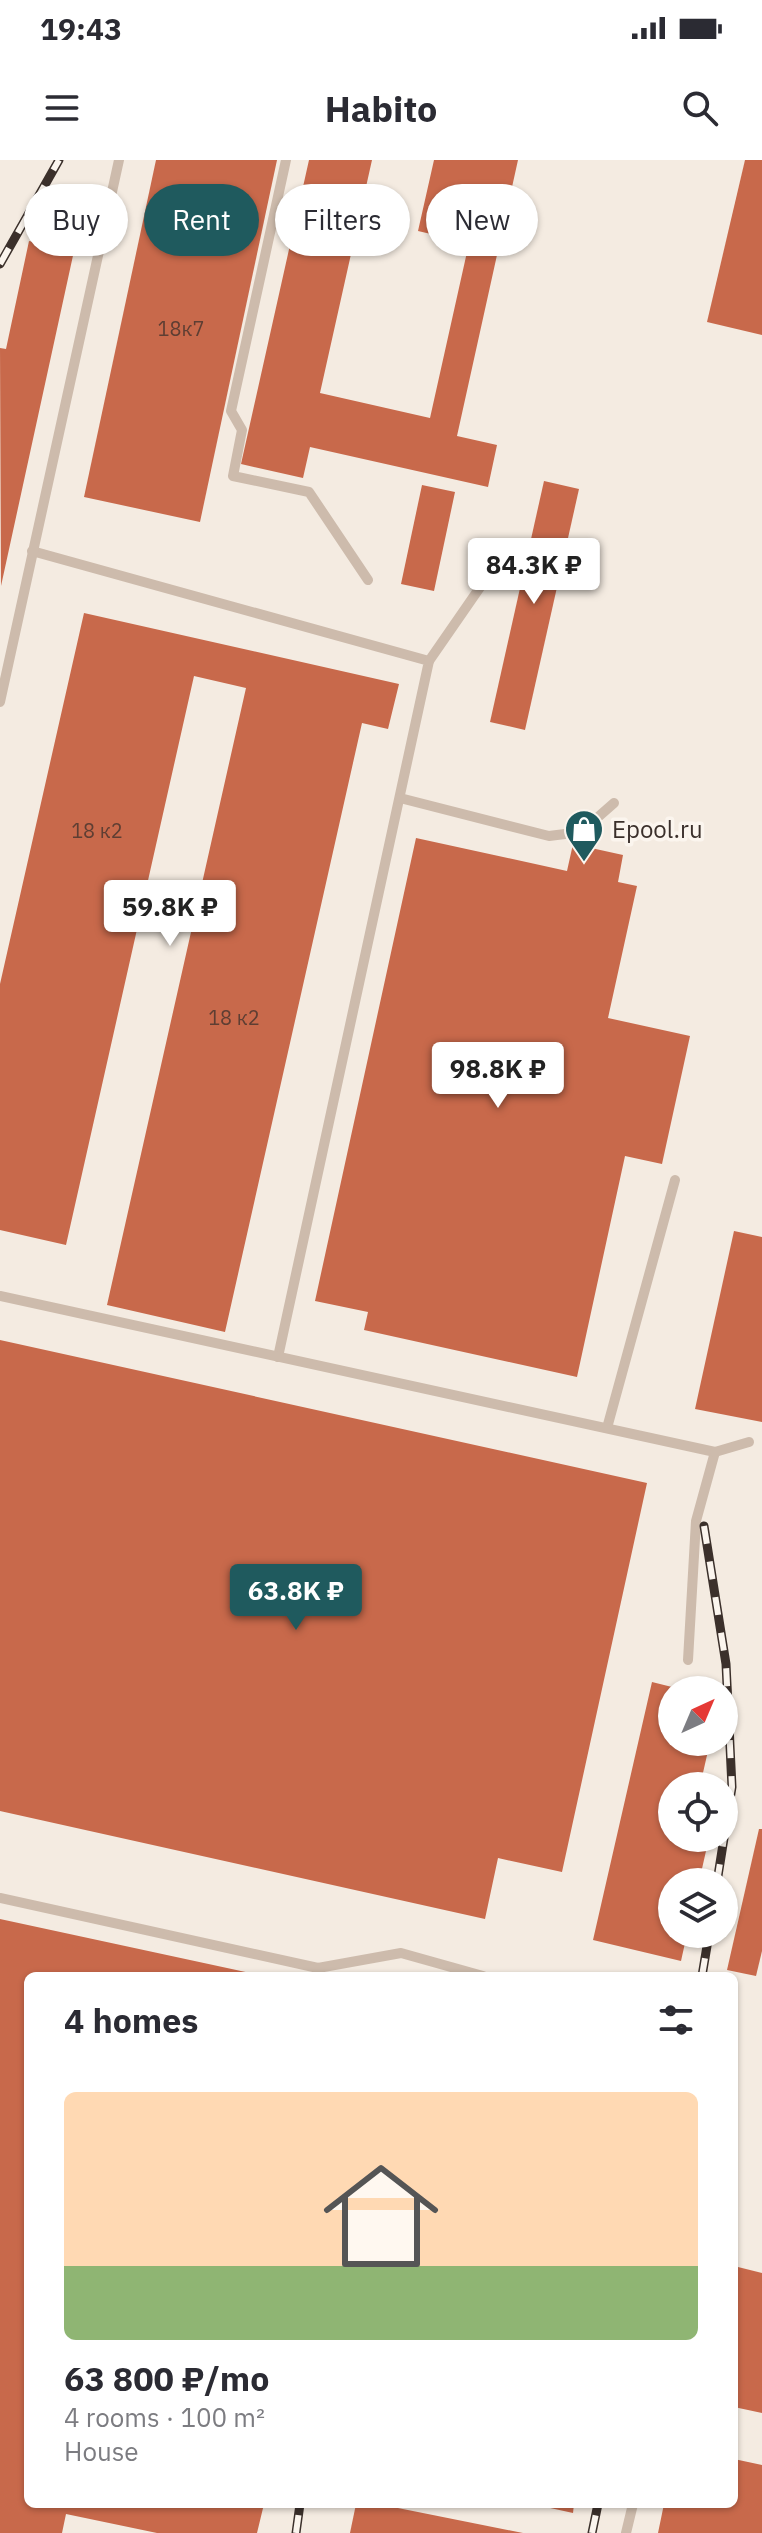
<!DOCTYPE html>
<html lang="en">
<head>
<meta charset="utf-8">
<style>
	body { margin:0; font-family:"IBM Plex Sans",sans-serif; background:#f7f7f7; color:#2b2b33; height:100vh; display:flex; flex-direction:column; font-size:30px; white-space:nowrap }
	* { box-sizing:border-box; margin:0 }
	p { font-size:26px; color:#7c7c81 }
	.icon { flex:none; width:44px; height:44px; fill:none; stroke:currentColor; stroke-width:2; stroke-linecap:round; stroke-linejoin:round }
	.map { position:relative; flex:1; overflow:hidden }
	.side { position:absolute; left:24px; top:1812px; width:714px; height:536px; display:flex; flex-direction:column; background:#fff; border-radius:12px; box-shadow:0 2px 6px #0004 }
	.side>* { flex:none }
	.guide { position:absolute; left:24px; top:24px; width:714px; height:72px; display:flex; gap:16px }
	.needle { width:52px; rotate:44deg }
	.fabs { position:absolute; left:658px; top:1516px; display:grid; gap:16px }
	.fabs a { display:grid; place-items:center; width:80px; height:80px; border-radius:50%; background:#fff; box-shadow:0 2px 6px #0004; font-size:40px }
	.price { position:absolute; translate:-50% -68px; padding:0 18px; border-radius:8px; background:#fff; color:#222; font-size:26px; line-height:52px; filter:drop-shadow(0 2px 4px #0008) }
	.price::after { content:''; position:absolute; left:50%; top:48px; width:24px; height:18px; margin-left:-12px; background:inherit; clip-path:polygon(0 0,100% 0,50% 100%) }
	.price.selected { background:#1f5a5e; color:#fff }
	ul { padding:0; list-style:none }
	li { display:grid; align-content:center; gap:16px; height:424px; padding:0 40px }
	li span { display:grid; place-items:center; height:248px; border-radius:12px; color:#555 }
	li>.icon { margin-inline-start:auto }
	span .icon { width:144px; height:144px; fill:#fffc; stroke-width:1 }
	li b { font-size:34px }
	h2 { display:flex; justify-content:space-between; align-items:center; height:96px; padding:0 40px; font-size:34px }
	.tag { padding:0 28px; border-radius:36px; background:#fff; box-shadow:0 2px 6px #0004; font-size:28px; line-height:72px }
	.tag.selected { background:#1f5a5e; color:#fff }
	.status { display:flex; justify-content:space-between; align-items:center; height:56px; padding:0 40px; background:#fff; direction:ltr }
	.status svg { height:22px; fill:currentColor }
	header { display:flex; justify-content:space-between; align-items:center; height:104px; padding:0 40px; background:#fff; font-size:36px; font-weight:700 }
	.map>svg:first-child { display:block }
</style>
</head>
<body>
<div class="status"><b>19:43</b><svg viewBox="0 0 49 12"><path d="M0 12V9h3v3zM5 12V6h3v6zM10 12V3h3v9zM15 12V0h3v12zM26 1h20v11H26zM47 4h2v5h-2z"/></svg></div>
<header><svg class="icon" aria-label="menu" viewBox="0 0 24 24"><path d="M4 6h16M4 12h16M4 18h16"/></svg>Habito<svg class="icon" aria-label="search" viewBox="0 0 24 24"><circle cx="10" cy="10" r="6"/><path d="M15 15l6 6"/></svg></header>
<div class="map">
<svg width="762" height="2373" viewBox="0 0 762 2373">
	<rect width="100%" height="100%" fill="#f4ebe1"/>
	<g fill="#c8694b">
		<path d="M156 0H277L200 362 84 337Z"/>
		<path d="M309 0H372L320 233 430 258 469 83 418 71 434 0H518L457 276 497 285 488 327 310 287 303 318 241 304Z"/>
		<path d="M745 0H762V175L707 162Z"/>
		<path d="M29 81 74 91 1 426 0 188 6 189Z"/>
		<path d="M544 321 579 329 525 570 490 562Z"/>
		<path d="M422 325 455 332 434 431 401 424Z"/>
		<path d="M84 453 399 524 388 569 362 563 225 1172 107 1145 246 528 194 516 66 1085 0 1070V824Z"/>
		<path d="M416 678 567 711 573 684 623 695 618 722 637 726 608 858 690 876 662 1004 625 996 577 1217 364 1170 368 1152 315 1141Z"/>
		<path d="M734 1071 762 1077V1262L695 1249Z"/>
		<path d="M0 1180 647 1323 562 1712 498 1698 485 1759 0 1651Z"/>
		<path d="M652 1522 680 1529 672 1530V1582H710L700 1626H672V1678H688L686 1687 706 1691 699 1722H672V1774H687L681 1801 593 1780Z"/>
		<path d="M759 1669H762V1791L756 1816 727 1810Z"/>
		<path d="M0 1759 259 1815 28 1816V2344H264L257 2373H157L66 2354 62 2373H0Z"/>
		<path d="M734 2106 762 2113V2253L734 2247Z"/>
		<path d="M734 2299 762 2305V2373H658L664 2344H734Z"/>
		<path d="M356 2344H378L523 2373H350Z"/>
		<path d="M532 2344H574L573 2353Z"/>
	</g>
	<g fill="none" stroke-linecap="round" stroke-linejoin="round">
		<g stroke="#cdbbac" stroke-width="10">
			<path d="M286 0 231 251 242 270 233 316 309 332 368 420"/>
			<path d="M32 391 429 501 278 1197"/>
			<path d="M429 501 501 397"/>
			<path d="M0 542 119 0"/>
			<path d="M400 638 549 676 581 672 614 643"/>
			<path d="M0 1136 715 1292 696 1361 688 1500"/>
			<path d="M607 1268 675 1020"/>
			<path d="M715 1292 749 1282"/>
			<path d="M0 1738 318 1808 401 1793 483 1816"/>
			<path d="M626 2373 633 2344"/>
		</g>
		<defs>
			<g id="rail">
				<path d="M0 104 59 0"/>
				<path d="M704 1366 726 1504 732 1627 724 1676"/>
				<path d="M717 1722 724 1678"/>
				<path d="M702 1816 709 1774"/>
				<path d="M296 2373 300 2344"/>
				<path d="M592 2373 598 2344"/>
			</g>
		</defs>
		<use href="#rail" stroke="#3b302b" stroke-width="9"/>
		<use href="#rail" stroke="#fbf5ee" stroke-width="6" stroke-dasharray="18" stroke-linecap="butt"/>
	</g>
	<defs>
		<symbol id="shop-pin" viewBox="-11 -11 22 30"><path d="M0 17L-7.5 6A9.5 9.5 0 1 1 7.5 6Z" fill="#1f5a5e" stroke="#fbf5ee"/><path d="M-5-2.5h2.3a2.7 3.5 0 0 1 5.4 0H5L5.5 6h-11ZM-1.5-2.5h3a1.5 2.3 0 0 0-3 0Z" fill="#fff"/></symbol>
	</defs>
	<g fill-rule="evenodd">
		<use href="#shop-pin" x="562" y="647" width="44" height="60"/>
	</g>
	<g text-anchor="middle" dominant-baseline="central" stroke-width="7" stroke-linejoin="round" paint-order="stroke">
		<g font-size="20" fill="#5e3e33">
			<text x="181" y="168">18к7</text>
			<text x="97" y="670">18 к2</text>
			<text x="234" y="857">18 к2</text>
		</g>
		<g font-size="24" fill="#3b302b" stroke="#fbf5ee" text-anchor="start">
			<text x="612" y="669">Epool.ru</text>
		</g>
	</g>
</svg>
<div class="fabs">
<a><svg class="needle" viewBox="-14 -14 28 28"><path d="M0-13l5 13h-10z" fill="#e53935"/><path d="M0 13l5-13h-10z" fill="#7c7c81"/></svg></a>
<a><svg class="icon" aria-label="locate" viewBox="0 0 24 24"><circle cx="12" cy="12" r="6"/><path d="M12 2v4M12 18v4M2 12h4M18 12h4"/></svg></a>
<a><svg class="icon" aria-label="layers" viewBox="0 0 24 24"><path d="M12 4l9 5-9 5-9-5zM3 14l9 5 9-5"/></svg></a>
</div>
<b class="price" style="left:534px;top:446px">84.3K ₽</b>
<b class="price" style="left:170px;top:788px">59.8K ₽</b>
<b class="price" style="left:498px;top:950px">98.8K ₽</b>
<b class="price selected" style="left:296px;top:1472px">63.8K ₽</b>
<div class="guide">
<a class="tag">Buy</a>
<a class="tag selected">Rent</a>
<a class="tag">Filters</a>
<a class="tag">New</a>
</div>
<section class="side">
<h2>4 homes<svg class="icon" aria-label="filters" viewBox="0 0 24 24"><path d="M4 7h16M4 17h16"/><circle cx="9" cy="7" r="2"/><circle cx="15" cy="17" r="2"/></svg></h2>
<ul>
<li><span style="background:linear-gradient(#ffd9b3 70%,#8fb573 0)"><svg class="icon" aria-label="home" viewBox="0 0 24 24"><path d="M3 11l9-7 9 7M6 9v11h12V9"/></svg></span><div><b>63 800 ₽/mo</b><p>4 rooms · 100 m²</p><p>House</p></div></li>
</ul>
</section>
</div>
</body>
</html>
